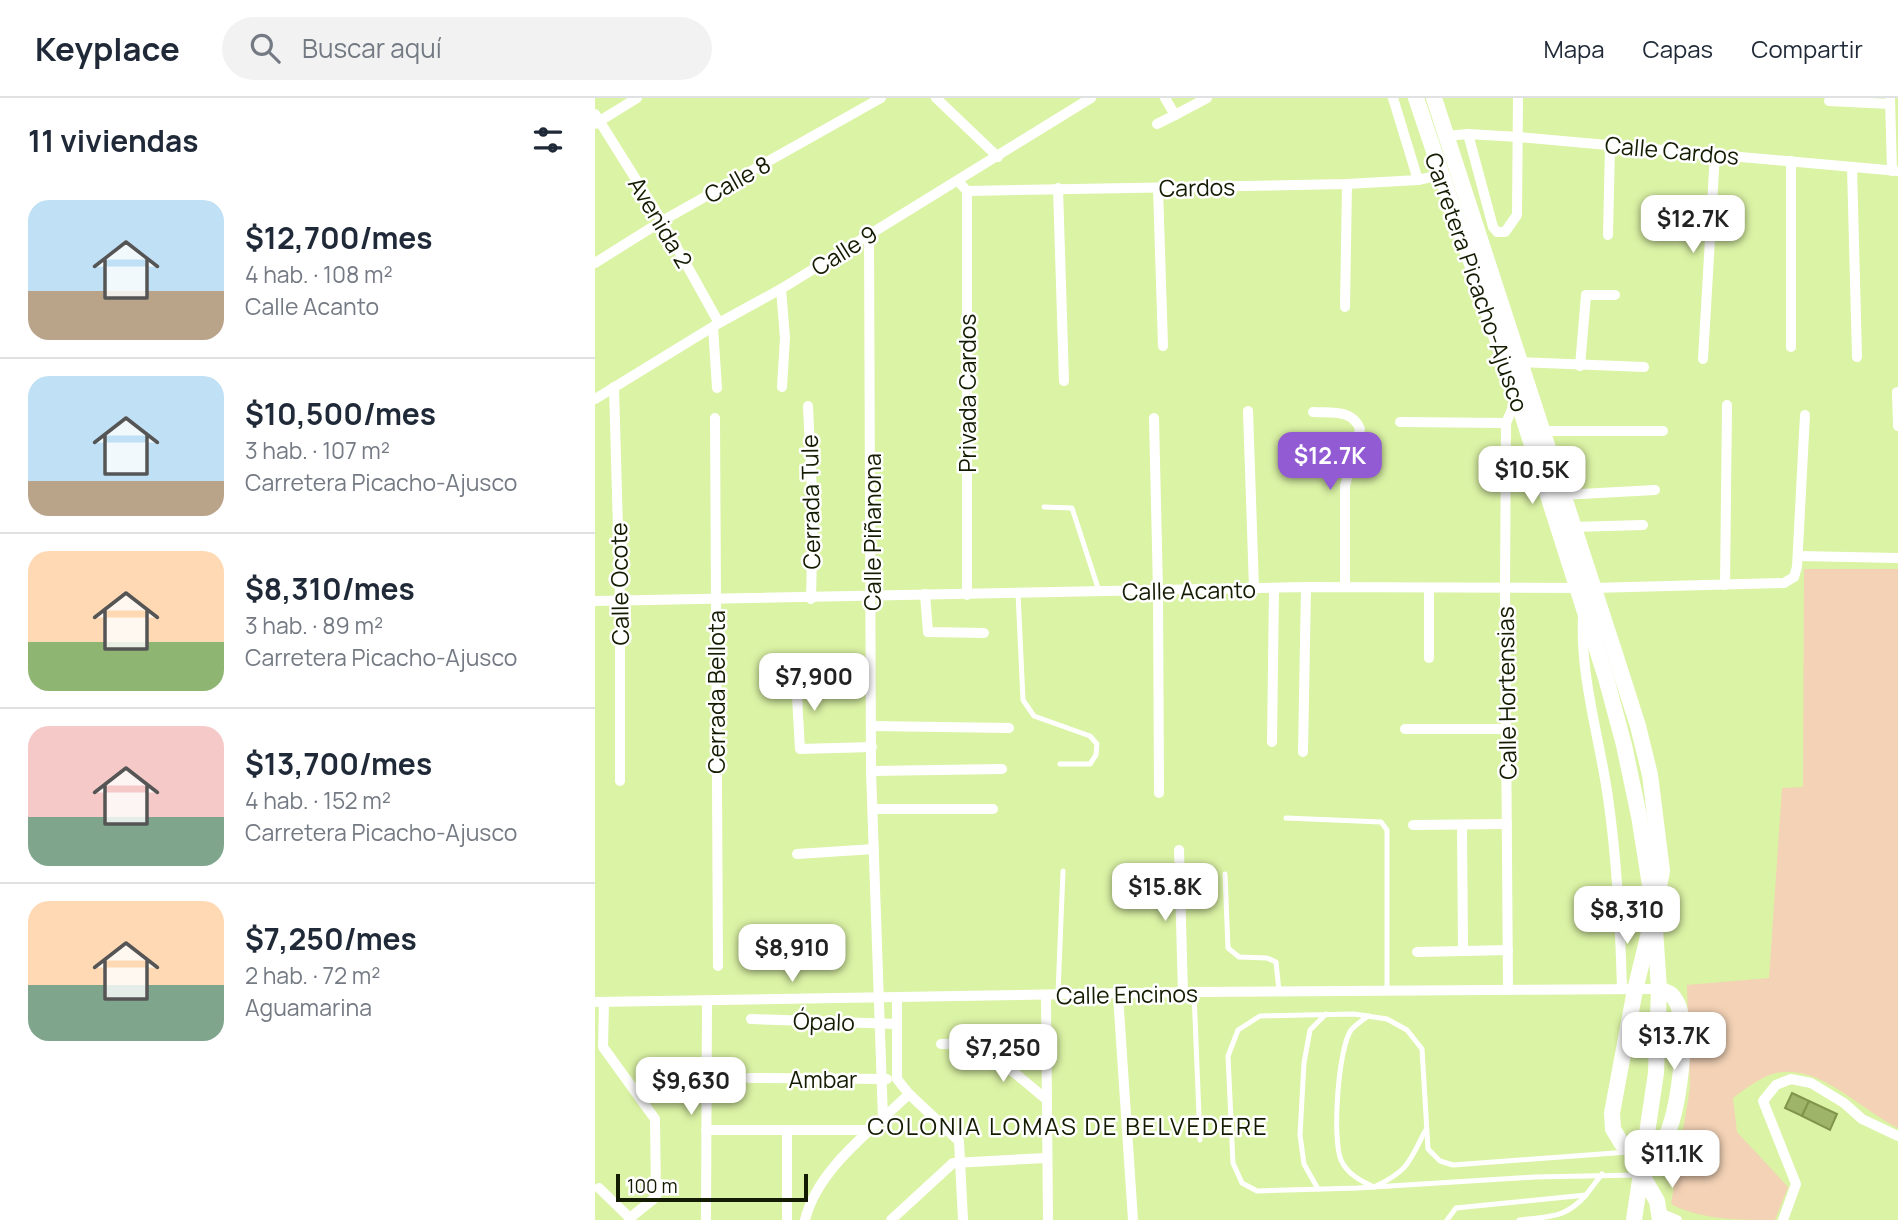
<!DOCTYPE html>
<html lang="es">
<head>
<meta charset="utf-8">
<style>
	body { margin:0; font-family:Manrope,sans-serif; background:#f2f2f3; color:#1f2937; height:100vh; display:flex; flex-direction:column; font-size:26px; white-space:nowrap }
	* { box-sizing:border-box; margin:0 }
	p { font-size:23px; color:#747a83 }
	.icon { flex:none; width:38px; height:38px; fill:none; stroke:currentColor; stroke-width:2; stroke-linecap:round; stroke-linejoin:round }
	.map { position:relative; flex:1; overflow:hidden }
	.sheet { display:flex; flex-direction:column; background:#fff; width:595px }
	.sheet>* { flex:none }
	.scale { position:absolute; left:21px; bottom:18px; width:192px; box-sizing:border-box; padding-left:7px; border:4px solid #131b00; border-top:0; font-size:19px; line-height:24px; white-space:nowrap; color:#131b00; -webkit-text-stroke:5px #fff; paint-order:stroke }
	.price { position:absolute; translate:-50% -60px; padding:0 16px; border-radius:14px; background:#fff; color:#222; font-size:23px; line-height:46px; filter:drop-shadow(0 2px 4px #0008) }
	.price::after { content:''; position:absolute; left:50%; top:42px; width:21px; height:16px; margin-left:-10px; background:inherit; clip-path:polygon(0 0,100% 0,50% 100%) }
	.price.selected { background:#925bd4; color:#fff }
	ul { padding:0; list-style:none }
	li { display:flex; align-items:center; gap:21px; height:175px; padding:0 28px }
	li+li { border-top:2px solid #e0e1e3 }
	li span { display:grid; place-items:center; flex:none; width:196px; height:140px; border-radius:21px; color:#555 }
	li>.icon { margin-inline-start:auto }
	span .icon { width:84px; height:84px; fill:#fffc; stroke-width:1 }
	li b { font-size:30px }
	h2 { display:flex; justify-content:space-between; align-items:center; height:84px; padding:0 28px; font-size:30px }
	header { display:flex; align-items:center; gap:42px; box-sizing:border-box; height:98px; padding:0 35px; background:#fff; border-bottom:2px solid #e0e1e3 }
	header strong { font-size:33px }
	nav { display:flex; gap:38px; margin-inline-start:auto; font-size:24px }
	.search { width:490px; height:63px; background:#f2f2f3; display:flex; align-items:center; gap:18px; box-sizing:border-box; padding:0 24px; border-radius:38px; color:#747a83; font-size:26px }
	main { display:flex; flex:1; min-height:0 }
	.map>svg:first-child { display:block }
</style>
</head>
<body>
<header>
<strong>Keyplace</strong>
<div class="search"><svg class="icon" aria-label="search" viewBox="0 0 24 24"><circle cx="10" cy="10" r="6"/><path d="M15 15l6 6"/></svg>Buscar aquí</div>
<nav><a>Mapa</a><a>Capas</a><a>Compartir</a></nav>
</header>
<main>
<section class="sheet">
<h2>11 viviendas<svg class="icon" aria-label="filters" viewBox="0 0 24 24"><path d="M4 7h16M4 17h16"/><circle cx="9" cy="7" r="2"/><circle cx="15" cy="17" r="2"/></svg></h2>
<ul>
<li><span style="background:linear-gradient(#bfe0f5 65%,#b9a48a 0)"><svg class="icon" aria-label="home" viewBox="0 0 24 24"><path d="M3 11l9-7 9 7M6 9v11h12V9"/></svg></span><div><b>$12,700/mes</b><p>4 hab. · 108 m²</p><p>Calle Acanto</p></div></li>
<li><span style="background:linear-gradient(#bfe0f5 75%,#b9a48a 0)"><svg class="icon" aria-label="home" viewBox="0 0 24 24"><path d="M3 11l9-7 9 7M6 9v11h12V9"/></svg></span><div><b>$10,500/mes</b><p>3 hab. · 107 m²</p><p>Carretera Picacho-Ajusco</p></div></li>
<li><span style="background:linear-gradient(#ffd9b3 65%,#8fb573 0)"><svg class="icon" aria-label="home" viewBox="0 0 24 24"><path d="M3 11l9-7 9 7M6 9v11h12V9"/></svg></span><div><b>$8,310/mes</b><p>3 hab. · 89 m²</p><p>Carretera Picacho-Ajusco</p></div></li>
<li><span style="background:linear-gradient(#f6c9c9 65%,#7fa58c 0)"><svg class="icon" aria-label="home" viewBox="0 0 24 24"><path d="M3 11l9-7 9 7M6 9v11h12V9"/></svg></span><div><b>$13,700/mes</b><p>4 hab. · 152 m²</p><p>Carretera Picacho-Ajusco</p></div></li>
<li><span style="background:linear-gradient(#ffd9b3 60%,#7fa58c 0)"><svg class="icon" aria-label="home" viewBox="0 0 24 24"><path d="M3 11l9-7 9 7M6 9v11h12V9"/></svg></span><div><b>$7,250/mes</b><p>2 hab. · 72 m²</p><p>Aguamarina</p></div></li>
</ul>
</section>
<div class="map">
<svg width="1303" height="1122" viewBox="0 0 1303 1122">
	<rect width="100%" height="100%" fill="#dbf3a5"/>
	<path fill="#f3d2b6" d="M1209 471H1303V1030C1265 1012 1226 966 1181 975 1165 979 1150 991 1138 1000L1142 1034 1193 1089 1180 1122C1145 1122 1106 1122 1076 1106L1095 990 1092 887 1174 880 1187 690 1208 689Z"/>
	<g fill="#9eb468" stroke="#80954b" stroke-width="2">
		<path d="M1197 995 1214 1003 1207 1018 1190 1010Z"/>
		<path d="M1214 1003 1242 1016 1235 1032 1207 1018Z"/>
	</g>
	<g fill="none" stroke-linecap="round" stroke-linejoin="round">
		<g stroke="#fff" stroke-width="5">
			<path d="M449 409 477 410 504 493"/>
			<path d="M423 495 428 602 439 618 495 638 502 646 501 657 495 666H465"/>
			<path d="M691 720 786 724 792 732V893"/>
			<path d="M630 776 633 850 644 859 672 860 681 864 684 893"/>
			<path d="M463 895 468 773"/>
			<path d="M599 895 605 1042"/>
			<path d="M773 918C768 922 760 927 756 932 743 951 737 1041 746 1062 752 1076 766 1083 779 1089 813 1073 814 1065 830 1033"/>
			<path d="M1033 1054 858 1067 845 1063 833 1051 827 951 812 932 792 921 759 916 665 918 643 932 633 958 638 1065 647 1085 662 1093 763 1090 940 1079 1042 1077"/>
			<path d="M723 1091 709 1066 705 1037 709 965 715 932 731 916"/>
			<path d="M852 1122 861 1110 991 1097 1007 1076"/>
			<path d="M924 1122C954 1118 970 1121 991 1097"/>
		</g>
		<g stroke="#fff" stroke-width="10">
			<path d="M341 0 403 59"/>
			<path d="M570 0 580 17 612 0"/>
			<path d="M798 0 823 82"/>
			<path d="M1295 0 1297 73"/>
			<path d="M1234 3 1295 6"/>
			<path d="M0 16 67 123 124 225"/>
			<path d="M0 26 42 0"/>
			<path d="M562 26 580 17"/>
			<path d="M873 36 898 129 902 134H910L922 117 923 0"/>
			<path d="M851 38 873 36 923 39 1303 73"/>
			<path d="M1257 69 1262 259"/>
			<path d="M363 83 372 93 752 86 823 82 845 77"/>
			<path d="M463 90 469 283"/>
			<path d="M563 90 568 248"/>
			<path d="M372 93V497"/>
			<path d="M274 136 276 673 288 1021"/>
			<path d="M1013 137 1015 47"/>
			<path d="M0 165 67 123 286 0"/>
			<path d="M186 191 190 240 187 289"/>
			<path d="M750 209 752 86"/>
			<path d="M118 229 122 290"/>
			<path d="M1196 249V63"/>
			<path d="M1108 261 1120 55"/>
			<path d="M924 264 1049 269"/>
			<path d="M985 268 991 197H1020"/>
			<path d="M19 289 25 503V683"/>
			<path d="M1302 294 1303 328"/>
			<path d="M0 301 124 225 186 191 496 0"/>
			<path d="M213 308 218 417 216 501"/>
			<path d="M653 313 659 490"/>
			<path d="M718 314C736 315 758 311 765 331L750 388V489"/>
			<path d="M120 320 123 868"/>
			<path d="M559 320 563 492 564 695"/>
			<path d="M805 324 911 325"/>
			<path d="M946 333H1068"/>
			<path d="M967 397 1060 392"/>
			<path d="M977 429 1048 427"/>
			<path d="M1203 458 1303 460"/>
			<path d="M1130 487 1132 307"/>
			<path d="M834 490V560"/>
			<path d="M330 496 333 534 389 535"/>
			<path d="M0 503 711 489 998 490 1189 485 1199 479 1202 469 1210 317"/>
			<path d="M988 518C985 576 1003 635 1012 693 1022 759 1025 825 1027 891"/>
			<path d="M201 582 205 651 277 649"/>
			<path d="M277 628 414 630"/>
			<path d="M810 631H911"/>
			<path d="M677 644 679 490"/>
			<path d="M708 654 711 489"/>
			<path d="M276 673 407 671"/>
			<path d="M278 711H398"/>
			<path d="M818 727 912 726"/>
			<path d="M867 727 868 853 913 852"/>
			<path d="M584 752 588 895"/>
			<path d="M202 756 279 751"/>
			<path d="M822 854 868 853"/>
			<path d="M913 892 910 490 911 325 922 300"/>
			<path d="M523 897 538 1122"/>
			<path d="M451 898 453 1122"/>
			<path d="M302 899V981L314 996 364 1043 368 1122"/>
			<path d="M0 904 599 894 1064 891"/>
			<path d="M156 921 302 926"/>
			<path d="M384 945 452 1002"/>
			<path d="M346 946 451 944"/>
			<path d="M154 980 292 981"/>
			<path d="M111 1032H277"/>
			<path d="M4 1090 35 1120 61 1099 60 1021 8 949 9 904"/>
			<path d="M1065 1115 1082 1122"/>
			<path d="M111 1122 112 903"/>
			<path d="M192 1122V1033"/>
			<path d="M210 1122C222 1071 277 1032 314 996"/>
			<path d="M296 1122 358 1065 451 1060"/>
			<path d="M1188 1122 1201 1086 1168 1003 1181 987 1196 981 1216 985 1249 1005 1267 1021 1303 1038"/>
		</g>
		<g stroke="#fff" stroke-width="16">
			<path d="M821 0 922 300 1011 580 1029 647 1044 718 1058 806"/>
			<path d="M839 0 1021 559 1043 628 1055 677 1067 773 1059 814 1040 892 1017 1015 1018 1031 1027 1046 1051 1052C1057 1049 1065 1047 1069 1042 1084 1019 1095 926 1081 903 1077 895 1072 894 1064 891"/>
			<path d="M1047 1077 1062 1103 1065 1122"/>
			<path d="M1039 1122 1061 975 1064 891 1060 831"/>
		</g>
	</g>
	<g text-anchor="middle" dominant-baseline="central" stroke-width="5" stroke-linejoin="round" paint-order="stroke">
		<g font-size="23" fill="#131b00" stroke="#fff">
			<text transform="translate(1077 52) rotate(5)">Calle Cardos</text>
			<text transform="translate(142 81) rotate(-29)">Calle 8</text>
			<text transform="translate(602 89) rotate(-1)">Cardos</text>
			<text transform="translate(66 124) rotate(59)">Avenida 2</text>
			<text transform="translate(249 152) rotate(-32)">Calle 9</text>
			<text transform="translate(882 184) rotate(71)">Carretera Picacho-Ajusco</text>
			<text transform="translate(372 295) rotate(-90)">Privada Cardos</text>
			<text transform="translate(215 404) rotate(-91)">Cerrada Tule</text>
			<text transform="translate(277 434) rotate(-90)">Calle Piñanona</text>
			<text transform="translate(24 486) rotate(-91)">Calle Ocote</text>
			<text transform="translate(594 492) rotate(-1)">Calle Acanto</text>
			<text transform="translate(121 594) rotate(-90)">Cerrada Bellota</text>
			<text transform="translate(911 595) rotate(-91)">Calle Hortensias</text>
			<text transform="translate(532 896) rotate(-1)">Calle Encinos</text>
			<text transform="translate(229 923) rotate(2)">Ópalo</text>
			<text x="228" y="981">Ambar</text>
		</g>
		<g font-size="24" letter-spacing="2" fill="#131b00" stroke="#fff">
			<text x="473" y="1027">COLONIA LOMAS DE BELVEDERE</text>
		</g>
	</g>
</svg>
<div class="scale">100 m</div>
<b class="price" style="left:1098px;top:157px">$12.7K</b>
<b class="price selected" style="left:735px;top:394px">$12.7K</b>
<b class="price" style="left:937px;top:408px">$10.5K</b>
<b class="price" style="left:219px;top:615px">$7,900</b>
<b class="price" style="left:570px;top:825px">$15.8K</b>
<b class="price" style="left:1032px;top:848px">$8,310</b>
<b class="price" style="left:197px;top:886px">$8,910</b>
<b class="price" style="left:1079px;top:974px">$13.7K</b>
<b class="price" style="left:408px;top:986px">$7,250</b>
<b class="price" style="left:96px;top:1019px">$9,630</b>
<b class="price" style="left:1077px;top:1092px">$11.1K</b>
</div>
</main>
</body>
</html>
